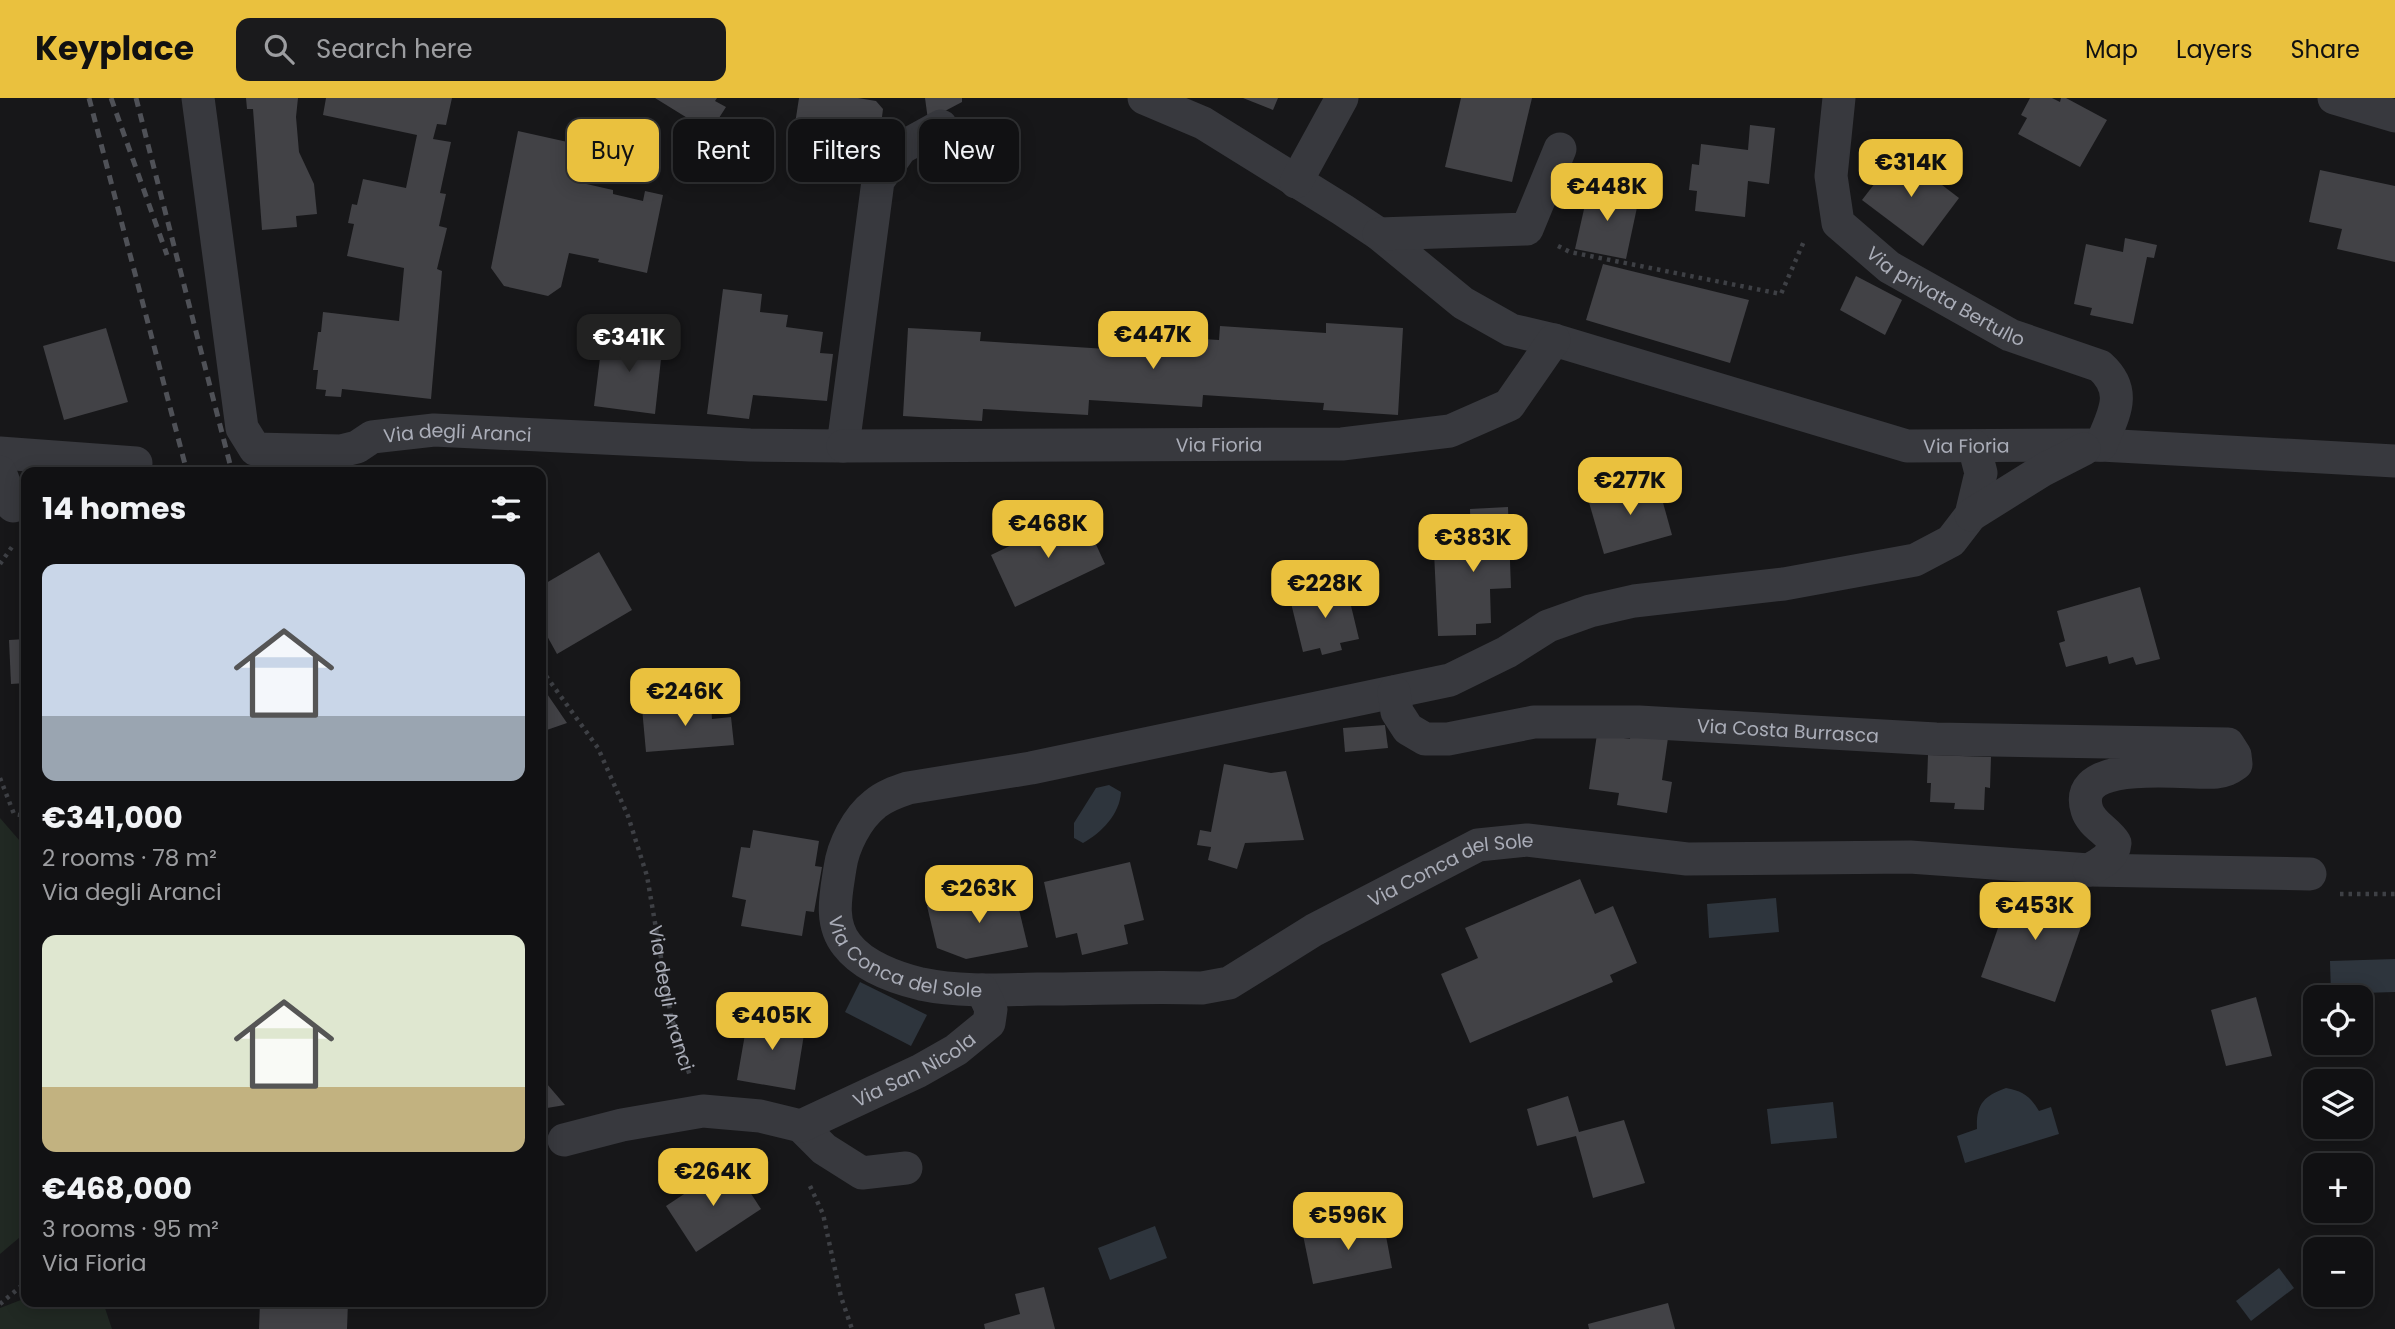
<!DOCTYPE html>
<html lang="en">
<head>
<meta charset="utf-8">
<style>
	body { margin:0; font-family:Poppins,sans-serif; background:#1a1a1c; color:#f1f3f6; height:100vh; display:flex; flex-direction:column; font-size:26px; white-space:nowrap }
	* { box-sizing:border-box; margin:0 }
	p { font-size:23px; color:#9c9da0 }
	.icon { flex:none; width:38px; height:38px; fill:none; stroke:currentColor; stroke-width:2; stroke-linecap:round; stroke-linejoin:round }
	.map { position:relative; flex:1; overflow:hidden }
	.panel { position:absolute; left:21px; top:369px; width:525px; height:840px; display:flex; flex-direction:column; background:#111113; border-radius:14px; box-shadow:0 4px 18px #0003,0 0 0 2px #303133 }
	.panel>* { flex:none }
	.hud { position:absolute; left:567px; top:21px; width:665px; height:63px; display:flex; gap:14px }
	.controls { position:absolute; left:2303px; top:887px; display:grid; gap:14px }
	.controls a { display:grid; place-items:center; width:70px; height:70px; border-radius:14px; background:#111113; box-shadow:0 4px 18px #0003,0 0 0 2px #303133; font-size:35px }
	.price { position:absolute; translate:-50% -60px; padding:0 16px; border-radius:14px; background:#eac13e; color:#111; font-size:23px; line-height:46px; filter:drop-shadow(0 2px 4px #0008) }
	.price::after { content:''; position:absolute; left:50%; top:42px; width:21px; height:16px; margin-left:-10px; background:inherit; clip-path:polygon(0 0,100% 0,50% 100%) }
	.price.active { background:#222; color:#fff }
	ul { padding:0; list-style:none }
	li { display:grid; align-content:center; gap:14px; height:371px; padding:0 21px }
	li span { display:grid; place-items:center; height:217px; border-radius:14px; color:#555 }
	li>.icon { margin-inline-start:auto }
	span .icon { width:126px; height:126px; fill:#fffc; stroke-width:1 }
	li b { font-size:30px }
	h2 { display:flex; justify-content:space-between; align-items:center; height:84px; padding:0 21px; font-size:30px }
	.pill { padding:0 24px; border-radius:14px; background:#111113; box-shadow:0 4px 18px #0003,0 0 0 2px #303133; font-size:24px; line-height:63px }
	.pill.active { background:#eac13e; color:#111 }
	header { display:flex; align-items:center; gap:42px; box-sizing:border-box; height:98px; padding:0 35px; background:#eac13e; color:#111 }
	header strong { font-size:33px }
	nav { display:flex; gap:38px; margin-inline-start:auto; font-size:24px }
	.search { width:490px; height:63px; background:#1a1a1c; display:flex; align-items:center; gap:18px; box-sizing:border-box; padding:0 24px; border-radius:14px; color:#9c9da0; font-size:26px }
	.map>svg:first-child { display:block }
</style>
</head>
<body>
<header>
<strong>Keyplace</strong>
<div class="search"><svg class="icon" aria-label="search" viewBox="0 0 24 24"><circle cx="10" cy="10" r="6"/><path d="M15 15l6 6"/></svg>Search here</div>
<nav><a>Map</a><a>Layers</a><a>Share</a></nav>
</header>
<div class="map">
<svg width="2395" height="1231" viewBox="0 0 2395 1231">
	<rect width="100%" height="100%" fill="#171719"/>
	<g fill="#212923">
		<path d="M0 720 26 750V1134L0 1156Z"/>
		<path d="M26 1200V1204H103L112 1231H0V1210Z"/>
	</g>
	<g fill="#2e353d">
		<path d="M1109 687 1121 694C1120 716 1101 735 1083 745L1074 740V725L1096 690Z"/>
		<path d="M1776 800 1779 834 1709 840 1707 806Z"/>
		<path d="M2395 861V894L2331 896 2330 863Z"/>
		<path d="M860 884 927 917 911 948 845 914Z"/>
		<path d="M2006 990C2023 993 2030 998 2039 1013L2051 1009 2059 1036 1965 1065 1957 1038 1977 1031C1976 1007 1983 998 2006 990Z"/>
		<path d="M1833 1004 1837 1040 1771 1046 1767 1011Z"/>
		<path d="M1155 1128 1167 1160 1110 1182 1098 1150Z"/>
		<path d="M2279 1170 2294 1190 2251 1223 2236 1203Z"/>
	</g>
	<g fill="#424246">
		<path d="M246 0H298L296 19 299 54 314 86 317 116 296 118 297 129 262 132 253 11H247Z"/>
		<path d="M326 0H452L446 27 437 26 433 41 451 44 440 95 446 96 439 128 447 130 437 171 442 173 431 301 342 291 341 299 325 298 326 292 316 291 318 272H313L318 234H321L323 214 399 223 404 170 347 158 354 126 348 125 352 106 357 107 363 81 406 90 417 37 323 17Z"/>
		<path d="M655 0H717L715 3 726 9 710 34Z"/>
		<path d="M799 0H858L876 3 883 11 879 44 870 50 793 39Z"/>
		<path d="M925 0H962V4L928 22Z"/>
		<path d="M1243 0H1278L1273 12Z"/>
		<path d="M1461 0H1532L1512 84 1445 69Z"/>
		<path d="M2030 0H2052L2060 4 2061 0H2066L2107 22 2080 69 2018 36 2027 20 2021 17Z"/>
		<path d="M1750 27 1775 30 1769 86 1748 83 1745 119 1695 113 1697 93 1689 92 1692 66 1699 67 1701 46 1748 52Z"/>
		<path d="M518 33 590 49 582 85 613 92V96L643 103 645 93 663 97 647 175 598 164 599 161 569 155 561 189 548 198 504 188 491 170Z"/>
		<path d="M1899 54 1959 100 1923 148 1862 102Z"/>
		<path d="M2320 72 2395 88V164L2337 151 2342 131 2309 124Z"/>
		<path d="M1589 89 1639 100 1626 161 1575 151Z"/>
		<path d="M2125 140 2157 147 2154 160 2147 159 2133 226 2090 217 2092 210 2074 206 2086 146 2123 154Z"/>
		<path d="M1603 166 1749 202 1730 265 1586 222Z"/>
		<path d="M1856 178 1902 202 1885 237 1840 212Z"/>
		<path d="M723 191 762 196 760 214 788 217 786 229 823 234 820 255 833 256 827 303 753 297 749 321 707 316Z"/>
		<path d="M1326 225 1403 230 1398 317 1323 312 1324 305 1203 297 1202 309 1089 302 1088 317 983 311 982 323 903 318 908 230 981 234 980 243 1107 251 1108 235 1219 242 1220 228 1326 235Z"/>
		<path d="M106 230 128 304 64 322 43 248Z"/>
		<path d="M603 236 663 243 655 316 594 308Z"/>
		<path d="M1657 383 1672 437 1604 456 1588 401Z"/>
		<path d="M1508 409 1511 490 1490 491 1491 525 1476 526V537L1438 538 1434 454 1471 452 1470 411Z"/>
		<path d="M1081 414 1105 466 1015 509 991 457Z"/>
		<path d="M599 454 632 512 557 556 541 527V488Z"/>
		<path d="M1346 487 1359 541 1340 545 1342 552 1322 557 1320 550 1303 554 1290 501Z"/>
		<path d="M2140 489 2160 561 2136 567 2133 559 2109 566 2107 558 2066 569 2059 545 2065 543 2057 513Z"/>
		<path d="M26 541V585L11 586 9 542Z"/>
		<path d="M541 587 567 625 541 634Z"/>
		<path d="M711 605 712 621 731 619 734 647 646 654 642 610Z"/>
		<path d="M1385 627 1388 650 1345 654 1343 630Z"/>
		<path d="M1631 634 1668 640 1662 682 1672 684 1667 715 1617 707 1619 695 1589 691 1597 636 1630 641Z"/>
		<path d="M1928 657 1991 659 1990 690 1985 689 1984 712 1954 711 1955 705 1930 704 1931 685H1927Z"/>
		<path d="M1224 666 1271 675 1286 673 1304 742 1245 745 1237 771 1208 762 1211 749 1197 747 1200 732 1211 734Z"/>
		<path d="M753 732 819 743 815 768 822 769 814 814 806 813 802 838 741 828 746 802 732 799 741 749 750 750Z"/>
		<path d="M1130 764 1144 822 1124 827 1128 846 1082 857 1077 835 1056 840 1044 784Z"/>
		<path d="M1580 781 1595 816 1613 808 1637 865 1610 877 1613 884 1470 945 1441 876 1478 860 1465 830Z"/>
		<path d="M2014 784 2088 809 2055 904 1981 879Z"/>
		<path d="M1014 791 1028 849 966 861 937 850 927 808Z"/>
		<path d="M2256 899 2272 958 2226 968 2211 912Z"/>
		<path d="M748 919 776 924 777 919 806 924 795 992 737 982Z"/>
		<path d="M541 979 565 1007 541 1011Z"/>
		<path d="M1568 998 1579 1034 1624 1022 1645 1085 1593 1100 1576 1038 1537 1048 1527 1011Z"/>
		<path d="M731 1065 761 1111 696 1154 666 1108Z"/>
		<path d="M1383 1122 1392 1170 1313 1186 1303 1137Z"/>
		<path d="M1044 1189 1055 1231H985L984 1226 1020 1216 1015 1196Z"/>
		<path d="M260 1204H348L347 1231H259Z"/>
		<path d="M1668 1205 1675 1231H1589L1588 1226Z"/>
	</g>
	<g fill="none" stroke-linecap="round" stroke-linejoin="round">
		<g stroke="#3e4045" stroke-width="4.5" stroke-dasharray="3.5 5" stroke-linecap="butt">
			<path d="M1558 148 1570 154 1781 196 1805 141"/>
			<path d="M0 466 14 446"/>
			<path id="s1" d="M541 571 598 650 628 718 647 778 671 918 690 978"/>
			<path d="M0 680 14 716 26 718"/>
			<path d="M2340 796H2395"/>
			<path d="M810 1088 823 1116 841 1199 852 1231"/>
			<path d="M0 1206 26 1184"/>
		</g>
		<g stroke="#38393e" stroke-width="33">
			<path id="s2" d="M198 0 242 330 255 351 341 353 357 349 372 339 434 332 750 347 843 348 878 83 901 50 941 28"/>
			<path id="s3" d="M1144 0 1203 25 1343 112 1379 136 1463 205 1511 232 1554 242 1907 348 2101 347 2395 363"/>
			<path id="s4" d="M1839 0 1831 78 1838 125 1889 169 2010 237 2100 268C2129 294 2113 317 2101 347"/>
			<path d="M2334 0 2395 18"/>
			<path d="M1296 84 1342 0"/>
			<path d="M1379 136 1527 131 1560 51"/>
			<path id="s5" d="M843 348 1342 346 1450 333 1509 307 1554 242"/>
			<path id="s6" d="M1974 348 1981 375 1971 417 1951 443 1915 462 1784 486 1634 503 1590 513 1548 528 1507 554 1450 582 1031 670 908 690C896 694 884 698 875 706 857 720 843 748 840 770 836 796 829 825 847 847 863 868 896 880 921 886 959 894 999 892 1038 891 1092 891 1147 888 1202 890L1229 885 1314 832 1478 747 1527 742 1687 761 1910 759 2089 772 2310 776"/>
			<path d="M0 355 136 365"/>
			<path d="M0 374 13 408"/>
			<path d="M1971 417 2043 372 2084 351"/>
			<path id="s7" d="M1394 594 1397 614 1408 631 1425 641H1448L1534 624H1639L1936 641 2228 646 2235 657 2236 666C2229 671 2225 673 2216 674 2191 677 2070 657 2087 712 2091 726 2108 733 2115 745 2114 759 2100 766 2089 772"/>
			<path d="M801 1028 824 1051 862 1075 906 1070"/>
			<path id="s8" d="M564 1042 622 1027 703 1013 760 1018 801 1028 919 973 956 952 989 925 991 911 982 892"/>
		</g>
		<g stroke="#4f5157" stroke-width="5" stroke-dasharray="9 7" stroke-linecap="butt">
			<path d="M89 0 187 374"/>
			<path d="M111 0 167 157"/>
			<path d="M136 0 232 374"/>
		</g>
	</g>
	<g text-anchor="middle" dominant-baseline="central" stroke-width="7" stroke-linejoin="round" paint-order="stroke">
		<g font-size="19" fill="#aaadb8" stroke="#121214">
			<text stroke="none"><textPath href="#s4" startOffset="257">Via privata Bertullo</textPath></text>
			<text stroke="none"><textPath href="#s2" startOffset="564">Via degli Aranci</textPath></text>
			<text stroke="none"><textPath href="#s5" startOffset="376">Via Fioria</textPath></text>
			<text stroke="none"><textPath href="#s3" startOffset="908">Via Fioria</textPath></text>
			<text stroke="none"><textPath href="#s7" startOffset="425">Via Costa Burrasca</textPath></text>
			<text stroke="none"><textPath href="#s6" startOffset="2020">Via Conca del Sole</textPath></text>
			<text stroke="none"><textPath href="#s6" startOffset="1432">Via Conca del Sole</textPath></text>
			<text stroke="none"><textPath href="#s1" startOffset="359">Via degli Aranci</textPath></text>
			<text stroke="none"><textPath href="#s8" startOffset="368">Via San Nicola</textPath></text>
		</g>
	</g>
</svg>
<div class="controls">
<a><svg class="icon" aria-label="locate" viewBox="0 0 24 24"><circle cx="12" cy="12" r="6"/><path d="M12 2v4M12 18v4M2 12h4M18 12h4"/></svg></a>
<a><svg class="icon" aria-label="layers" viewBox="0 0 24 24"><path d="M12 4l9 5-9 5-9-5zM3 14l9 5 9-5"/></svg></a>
<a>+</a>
<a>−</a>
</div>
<b class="price" style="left:1911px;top:101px">€314K</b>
<b class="price" style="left:1607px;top:125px">€448K</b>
<b class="price" style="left:1153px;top:273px">€447K</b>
<b class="price active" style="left:629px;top:276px">€341K</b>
<b class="price" style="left:1630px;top:419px">€277K</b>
<b class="price" style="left:1048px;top:462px">€468K</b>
<b class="price" style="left:1473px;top:476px">€383K</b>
<b class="price" style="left:1325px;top:522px">€228K</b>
<b class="price" style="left:685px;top:630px">€246K</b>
<b class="price" style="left:979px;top:827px">€263K</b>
<b class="price" style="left:2035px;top:844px">€453K</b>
<b class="price" style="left:772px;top:954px">€405K</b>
<b class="price" style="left:713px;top:1110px">€264K</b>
<b class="price" style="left:1348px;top:1154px">€596K</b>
<div class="hud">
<a class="pill active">Buy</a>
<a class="pill">Rent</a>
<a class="pill">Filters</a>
<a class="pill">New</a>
</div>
<section class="panel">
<h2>14 homes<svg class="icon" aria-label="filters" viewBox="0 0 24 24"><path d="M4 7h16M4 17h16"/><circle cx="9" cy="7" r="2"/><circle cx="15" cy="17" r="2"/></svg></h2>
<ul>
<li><span style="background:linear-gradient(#c9d6e8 70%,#9aa5b1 0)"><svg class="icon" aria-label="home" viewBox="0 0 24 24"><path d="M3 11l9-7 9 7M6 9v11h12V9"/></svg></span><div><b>€341,000</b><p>2 rooms · 78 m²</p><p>Via degli Aranci</p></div></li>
<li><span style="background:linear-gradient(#dfe7d0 70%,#c2b280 0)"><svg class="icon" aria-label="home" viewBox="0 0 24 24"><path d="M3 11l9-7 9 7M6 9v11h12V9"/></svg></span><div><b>€468,000</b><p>3 rooms · 95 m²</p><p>Via Fioria</p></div></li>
</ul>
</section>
</div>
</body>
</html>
